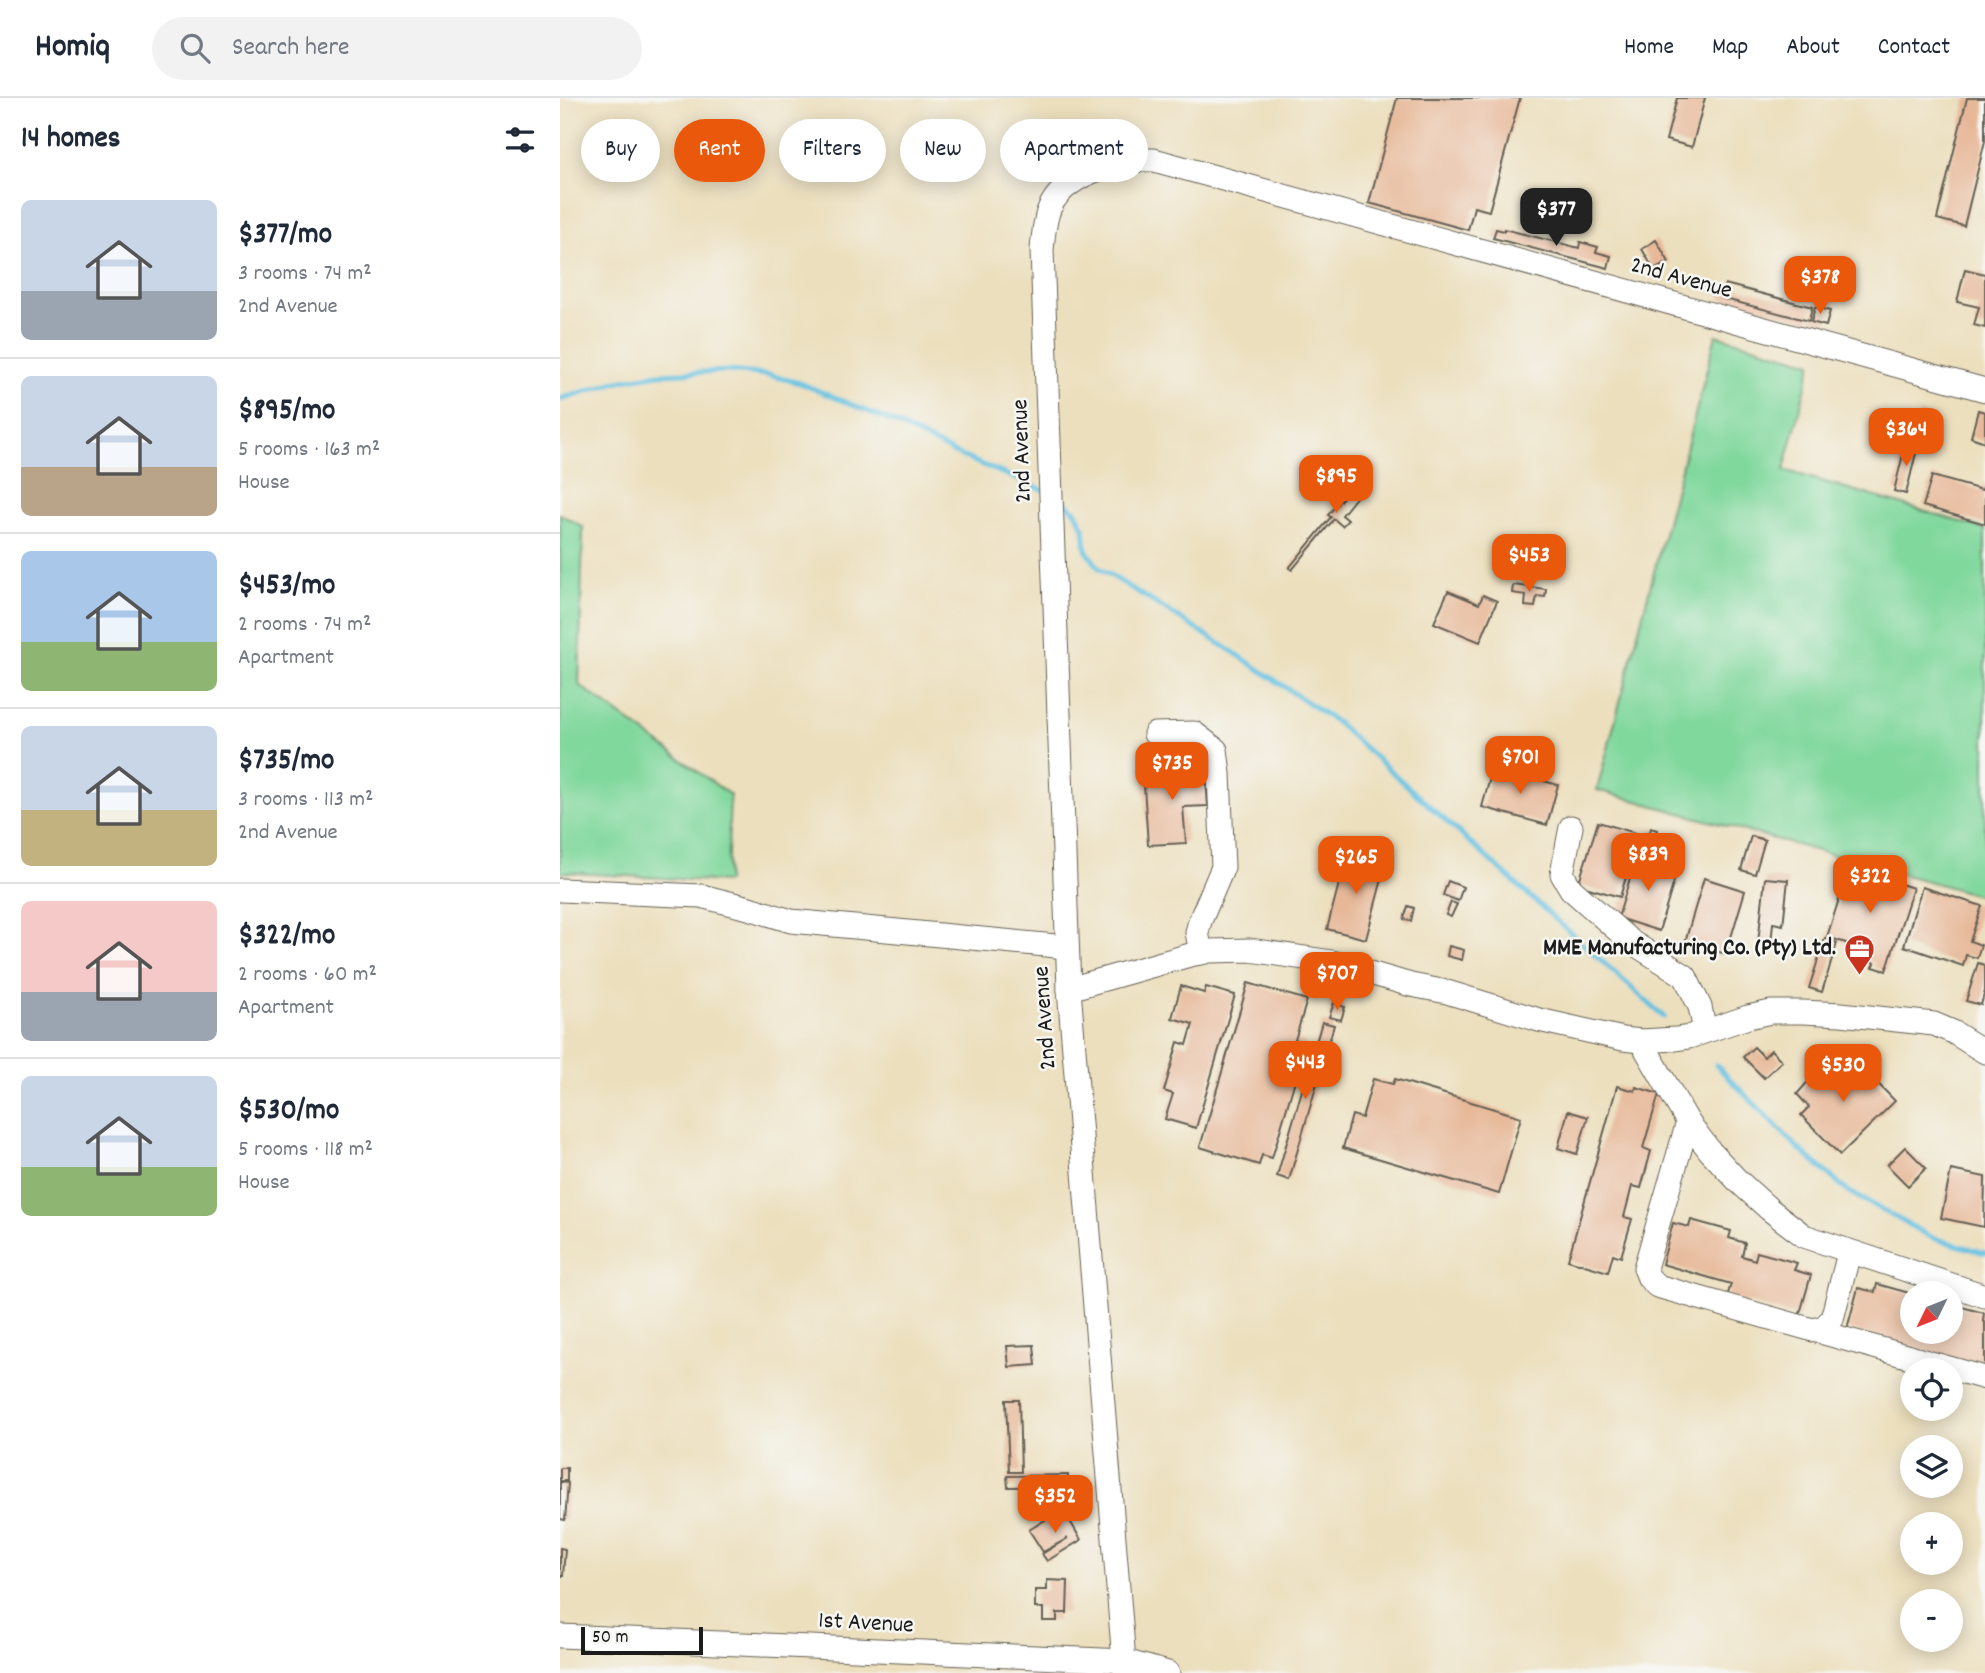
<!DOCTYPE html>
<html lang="en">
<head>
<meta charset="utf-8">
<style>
	body { margin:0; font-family:Dekko,sans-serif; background:#f2f2f3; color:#1f2937; height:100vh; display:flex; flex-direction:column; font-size:26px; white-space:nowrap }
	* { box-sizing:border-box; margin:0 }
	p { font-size:23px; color:#747a83 }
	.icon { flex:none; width:38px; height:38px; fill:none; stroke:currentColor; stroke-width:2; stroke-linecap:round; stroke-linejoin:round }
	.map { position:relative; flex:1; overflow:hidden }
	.side { display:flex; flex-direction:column; background:#fff; width:560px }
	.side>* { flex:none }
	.hud { position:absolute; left:21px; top:21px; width:665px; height:63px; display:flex; gap:14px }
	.needle { width:46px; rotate:227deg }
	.tools { position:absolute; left:1340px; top:1183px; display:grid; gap:14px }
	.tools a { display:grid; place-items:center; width:63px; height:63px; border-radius:50%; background:#fff; box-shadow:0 4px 18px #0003; font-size:35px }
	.scale { position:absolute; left:21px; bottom:18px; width:122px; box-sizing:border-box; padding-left:7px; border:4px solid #1c1c1c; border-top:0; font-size:19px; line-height:24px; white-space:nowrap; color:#1c1c1c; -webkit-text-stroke:5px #f6f6f2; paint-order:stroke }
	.price { position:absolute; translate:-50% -60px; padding:0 16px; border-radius:14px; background:#ea580c; color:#fff; font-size:23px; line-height:46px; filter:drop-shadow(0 2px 4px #0008) }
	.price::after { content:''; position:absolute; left:50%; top:42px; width:21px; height:16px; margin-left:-10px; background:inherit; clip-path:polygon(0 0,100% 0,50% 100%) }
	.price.selected { background:#222; color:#fff }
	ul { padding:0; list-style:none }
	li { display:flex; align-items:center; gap:21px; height:175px; padding:0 21px }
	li+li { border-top:2px solid #e0e1e3 }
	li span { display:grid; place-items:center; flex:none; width:196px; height:140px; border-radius:10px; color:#555 }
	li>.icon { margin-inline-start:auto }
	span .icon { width:84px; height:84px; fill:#fffc; stroke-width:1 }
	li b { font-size:30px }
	h2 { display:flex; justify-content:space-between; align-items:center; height:84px; padding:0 21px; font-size:30px }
	.chip { padding:0 24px; border-radius:32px; background:#fff; box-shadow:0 4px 18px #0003; font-size:24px; line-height:63px }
	.chip.selected { background:#ea580c; color:#fff }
	header { display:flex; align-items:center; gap:42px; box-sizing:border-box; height:98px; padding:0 35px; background:#fff; border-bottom:2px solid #e0e1e3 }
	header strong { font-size:33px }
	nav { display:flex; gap:38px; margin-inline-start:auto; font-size:24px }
	.search { width:490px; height:63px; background:#f2f2f3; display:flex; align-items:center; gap:18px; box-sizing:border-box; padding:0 24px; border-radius:38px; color:#747a83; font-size:26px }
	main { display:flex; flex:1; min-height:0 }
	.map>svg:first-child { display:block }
</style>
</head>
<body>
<header>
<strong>Homiq</strong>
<div class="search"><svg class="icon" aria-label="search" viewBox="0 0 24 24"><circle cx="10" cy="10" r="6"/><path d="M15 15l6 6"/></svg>Search here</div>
<nav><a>Home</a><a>Map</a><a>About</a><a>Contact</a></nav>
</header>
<main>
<section class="side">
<h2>14 homes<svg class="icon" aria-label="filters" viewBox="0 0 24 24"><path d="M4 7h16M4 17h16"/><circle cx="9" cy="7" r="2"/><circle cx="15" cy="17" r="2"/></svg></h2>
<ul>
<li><span style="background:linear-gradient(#c9d6e8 65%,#9aa5b1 0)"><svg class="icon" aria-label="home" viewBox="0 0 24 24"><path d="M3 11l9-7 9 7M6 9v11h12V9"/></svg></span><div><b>$377/mo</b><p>3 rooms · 74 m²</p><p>2nd Avenue</p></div></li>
<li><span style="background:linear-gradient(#c9d6e8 65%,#b9a48a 0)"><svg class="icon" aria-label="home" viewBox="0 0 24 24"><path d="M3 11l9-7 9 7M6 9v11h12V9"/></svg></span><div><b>$895/mo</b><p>5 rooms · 163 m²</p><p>House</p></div></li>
<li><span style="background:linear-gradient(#a9c7e8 65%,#8fb573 0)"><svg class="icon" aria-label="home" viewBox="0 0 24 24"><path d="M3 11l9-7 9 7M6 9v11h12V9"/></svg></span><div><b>$453/mo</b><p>2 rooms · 74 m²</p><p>Apartment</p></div></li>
<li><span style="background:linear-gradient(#c9d6e8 60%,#c2b280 0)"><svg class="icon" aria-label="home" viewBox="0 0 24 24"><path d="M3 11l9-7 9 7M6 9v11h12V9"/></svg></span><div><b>$735/mo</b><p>3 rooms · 113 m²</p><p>2nd Avenue</p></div></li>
<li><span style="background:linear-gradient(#f6c9c9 65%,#9aa5b1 0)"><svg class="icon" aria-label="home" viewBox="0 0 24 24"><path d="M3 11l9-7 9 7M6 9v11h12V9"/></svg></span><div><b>$322/mo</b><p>2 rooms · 60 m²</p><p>Apartment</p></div></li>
<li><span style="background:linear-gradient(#c9d6e8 65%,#8fb573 0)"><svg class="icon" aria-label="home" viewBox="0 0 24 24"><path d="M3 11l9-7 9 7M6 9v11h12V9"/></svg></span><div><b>$530/mo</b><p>5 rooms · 118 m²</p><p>House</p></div></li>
</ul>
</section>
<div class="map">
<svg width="1425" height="1575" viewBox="0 0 1425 1575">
	<rect width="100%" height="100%" fill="#f6f6f2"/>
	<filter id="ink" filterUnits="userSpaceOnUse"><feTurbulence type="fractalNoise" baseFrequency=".0143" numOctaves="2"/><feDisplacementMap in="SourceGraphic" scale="14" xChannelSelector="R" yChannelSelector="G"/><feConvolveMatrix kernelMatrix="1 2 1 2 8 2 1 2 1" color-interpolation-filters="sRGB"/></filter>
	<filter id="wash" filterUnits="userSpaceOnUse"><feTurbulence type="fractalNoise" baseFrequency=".00686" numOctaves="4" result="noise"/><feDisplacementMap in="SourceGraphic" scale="28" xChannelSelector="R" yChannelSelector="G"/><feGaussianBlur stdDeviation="1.57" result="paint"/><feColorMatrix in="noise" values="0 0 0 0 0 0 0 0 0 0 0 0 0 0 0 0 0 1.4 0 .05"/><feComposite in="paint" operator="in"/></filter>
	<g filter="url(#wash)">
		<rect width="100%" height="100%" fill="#ecdfbd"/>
		<g fill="#81d89d" stroke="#4e7a5c" stroke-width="2">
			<path d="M1156 237 1252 265 1224 372 1425 431V799L1037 692Z"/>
			<path d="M0 416 23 429 19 587 170 697 167 784 0 774Z"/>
		</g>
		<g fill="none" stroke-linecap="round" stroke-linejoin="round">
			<g stroke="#63c1e1" stroke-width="5">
				<path d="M0 301 63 282 98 276 169 273 209 277 240 285 335 325 394 355 483 392"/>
				<path d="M504 403 516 414 524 430 526 452 539 470 678 557 776 624 1104 919"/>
				<path d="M1156 967 1238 1050 1289 1094 1373 1140 1425 1155"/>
			</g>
		</g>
		<g id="blocks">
			<g fill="#e7b898">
				<path d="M837 0H960L929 113 914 109 908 132 809 105Z"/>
				<path d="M1117 0H1145L1132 49 1106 42Z"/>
				<path d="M1407 0H1425V43L1404 128 1377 121Z"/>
				<path d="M936 131 944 133V131L1019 150 1020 144 1038 149 1036 154 1051 158 1048 170 933 140Z"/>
				<path d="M1096 142 1109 164 1094 172 1082 151Z"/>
				<path d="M1405 171 1425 176V230L1414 227 1419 209 1397 204Z"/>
				<path d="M1165 186 1252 209 1249 223 1161 200Z"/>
				<path d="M1255 209 1270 213 1266 228 1251 224Z"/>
				<path d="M1418 312 1425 314V344L1411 339Z"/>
				<path d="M1359 315 1367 317 1363 334 1355 331Z"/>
				<path d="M1346 344 1358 347 1346 396 1334 393Z"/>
				<path d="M1372 378 1422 392 1425 385V426L1363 408Z"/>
				<path d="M798 381 806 387 782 417 788 422 782 428 774 421 732 472 729 470 771 419 768 417Z"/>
				<path d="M953 487 986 491 985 499 977 498 975 509 965 508 966 497 952 495Z"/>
				<path d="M888 493 919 506 923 497 937 503 920 544 874 525Z"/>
				<path d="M645 669 648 708 623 709 626 745 588 747 583 673Z"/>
				<path d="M933 669 998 687 987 727 922 709Z"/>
				<path d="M1038 724 1079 736 1060 799 1018 787Z"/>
				<path d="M1091 730 1097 732 1093 746 1087 744Z"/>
				<path d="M1191 738 1205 742 1195 776 1181 772Z"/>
				<path d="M787 755 826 766 806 841 767 831Z"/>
				<path d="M1077 757 1118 770 1099 833 1058 820Z"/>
				<path d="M1289 769 1353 790 1326 873 1313 869 1315 865 1305 861 1308 852 1267 839Z"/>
				<path d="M1144 780 1185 793 1166 856 1125 844Z"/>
				<path d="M1205 780 1228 782 1223 827 1213 825 1211 846 1198 845Z"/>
				<path d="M888 783 903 789 898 803 883 797Z"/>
				<path d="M1362 789 1422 808 1410 843 1421 847 1417 860 1406 857 1403 868 1344 848Z"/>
				<path d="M891 804 897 806 891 819 886 817Z"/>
				<path d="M848 808 854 810 851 823 844 821Z"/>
				<path d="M1265 840 1277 845 1262 894 1249 890Z"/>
				<path d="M889 848 904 852 902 862 887 858Z"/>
				<path d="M1418 865 1425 867V893L1421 907 1406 903Z"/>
				<path d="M688 885 747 902 735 942 746 945 712 1060 702 1057 699 1067 640 1049Z"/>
				<path d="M621 888 644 895 646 889 675 897 636 1030 605 1021 613 996 604 993 618 944 627 947 633 926 612 920Z"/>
				<path d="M774 905 785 909 781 922 769 919Z"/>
				<path d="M762 924 774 927 729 1082 717 1078Z"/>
				<path d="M1194 949 1204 959 1211 952 1222 963 1204 980 1183 959Z"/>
				<path d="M1278 962 1288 971 1296 963 1335 1003 1280 1057 1241 1017 1249 1009 1237 996 1260 970 1265 975Z"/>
				<path d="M813 981 833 986 835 981 961 1019 939 1096 783 1050 792 1017 802 1020Z"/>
				<path d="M1057 988 1075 993 1076 989 1099 996 1083 1050 1091 1053 1081 1090 1072 1088 1064 1119 1072 1121 1061 1159 1053 1156 1048 1174 1008 1162Z"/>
				<path d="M1008 1013 1028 1019 1017 1056 998 1050Z"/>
				<path d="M1345 1049 1366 1070 1348 1088 1327 1067Z"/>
				<path d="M1391 1072 1425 1079 1424 1129 1381 1120Z"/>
				<path d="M1131 1122 1171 1133 1169 1140 1185 1145 1182 1158 1195 1162 1197 1154 1237 1165 1234 1172 1251 1177 1239 1219 1167 1199 1171 1186 1102 1166 1113 1125 1129 1129Z"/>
				<path d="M1317 1186 1353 1196V1234H1391V1206L1424 1215 1423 1223 1425 1224V1269L1287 1231 1298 1190 1315 1194Z"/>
				<path d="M474 1247 476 1267 449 1269 447 1248Z"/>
				<path d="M446 1302H459L461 1374H449Z"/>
				<rect x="0" y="1370" width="7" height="13"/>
				<path d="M508 1377V1388L448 1389 447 1378Z"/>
				<path d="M0 1384 8 1385 5 1422 0 1421Z"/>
				<path d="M503 1411 521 1442 487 1463 482 1456 508 1440 483 1454 469 1432Z"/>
				<path d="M0 1450 5 1451 3 1478H0Z"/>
				<path d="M487 1482 508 1483 507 1515H497V1523H483V1510H475V1492H487Z"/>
			</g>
		</g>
	</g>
	<g filter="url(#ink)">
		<use href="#blocks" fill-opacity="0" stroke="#656054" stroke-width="2"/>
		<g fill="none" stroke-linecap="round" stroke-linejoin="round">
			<defs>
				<g id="minor">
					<path d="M595 636 634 635 656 652 659 676 663 769 640 823 637 834 641 855"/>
					<path d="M1011 729 1002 776 1011 791 1070 843 1125 878 1140 909 1145 933"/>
					<path d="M0 792 141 798 189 810 231 823 507 849"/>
					<path d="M509 891 630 857 650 853 690 852 772 864 851 887 887 894 979 922 1063 941 1081 943 1116 941 1129 939 1188 919 1211 914H1243L1281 916 1374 926 1393 934 1425 954"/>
					<path d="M1081 943 1128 1024 1150 1053 1177 1082 1209 1111 1244 1138 1425 1198"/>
					<path d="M1128 1024 1085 1170 1089 1180 1097 1188 1253 1232 1264 1229 1272 1221 1289 1155"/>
					<path d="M1253 1232 1425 1280"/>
					<path d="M0 1538 565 1563 608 1575"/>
					<path d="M565 1575 509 891 482 152C483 139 484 127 488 114 501 77 558 61 594 62L1425 292"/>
				</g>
			</defs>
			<use href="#minor" stroke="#656054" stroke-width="25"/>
			<use href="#minor" stroke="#fff" stroke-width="23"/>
		</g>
	</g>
	<defs>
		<symbol id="office-pin" viewBox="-11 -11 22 30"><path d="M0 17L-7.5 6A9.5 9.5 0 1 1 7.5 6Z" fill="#c8321e" stroke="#f6f6f2"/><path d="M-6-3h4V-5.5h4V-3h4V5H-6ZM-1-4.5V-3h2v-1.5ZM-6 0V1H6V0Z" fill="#fff"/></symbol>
	</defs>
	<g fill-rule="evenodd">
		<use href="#office-pin" x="1282" y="834" width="35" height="47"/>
	</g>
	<g text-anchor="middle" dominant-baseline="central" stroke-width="5" stroke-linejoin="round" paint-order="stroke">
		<g font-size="24" fill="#1c1c1c" stroke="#f6f6f2">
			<text transform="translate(1121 181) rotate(15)">2nd Avenue</text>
			<text transform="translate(463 353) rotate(-92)">2nd Avenue</text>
			<text transform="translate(486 920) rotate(-94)">2nd Avenue</text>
			<text transform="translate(306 1526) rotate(3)">1st Avenue</text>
		</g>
		<g font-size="24" font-weight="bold" fill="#1c1c1c" stroke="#f6f6f2" text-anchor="end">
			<text x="1276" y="851">MME Manufacturing Co. (Pty) Ltd.</text>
		</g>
	</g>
</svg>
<div class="tools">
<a><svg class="needle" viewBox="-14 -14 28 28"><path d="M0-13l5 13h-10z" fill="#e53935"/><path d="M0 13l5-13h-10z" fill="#747a83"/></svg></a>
<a><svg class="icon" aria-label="locate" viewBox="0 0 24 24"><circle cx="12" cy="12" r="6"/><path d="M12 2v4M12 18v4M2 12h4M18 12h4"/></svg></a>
<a><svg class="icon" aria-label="layers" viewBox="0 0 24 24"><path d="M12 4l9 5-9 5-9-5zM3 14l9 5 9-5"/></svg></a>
<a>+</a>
<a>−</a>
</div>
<div class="scale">50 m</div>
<b class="price selected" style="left:996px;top:150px">$377</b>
<b class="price" style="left:1260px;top:218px">$378</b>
<b class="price" style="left:1346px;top:370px">$364</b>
<b class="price" style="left:776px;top:417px">$895</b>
<b class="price" style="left:969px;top:496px">$453</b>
<b class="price" style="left:960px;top:698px">$701</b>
<b class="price" style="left:612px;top:704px">$735</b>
<b class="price" style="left:1088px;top:795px">$839</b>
<b class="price" style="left:796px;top:798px">$265</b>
<b class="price" style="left:1310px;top:817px">$322</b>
<b class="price" style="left:777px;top:914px">$707</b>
<b class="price" style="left:745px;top:1003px">$443</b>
<b class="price" style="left:1283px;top:1006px">$530</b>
<b class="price" style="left:495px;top:1437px">$352</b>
<div class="hud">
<a class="chip">Buy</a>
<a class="chip selected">Rent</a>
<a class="chip">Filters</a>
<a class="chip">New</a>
<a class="chip">Apartment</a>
</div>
</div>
</main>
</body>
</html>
